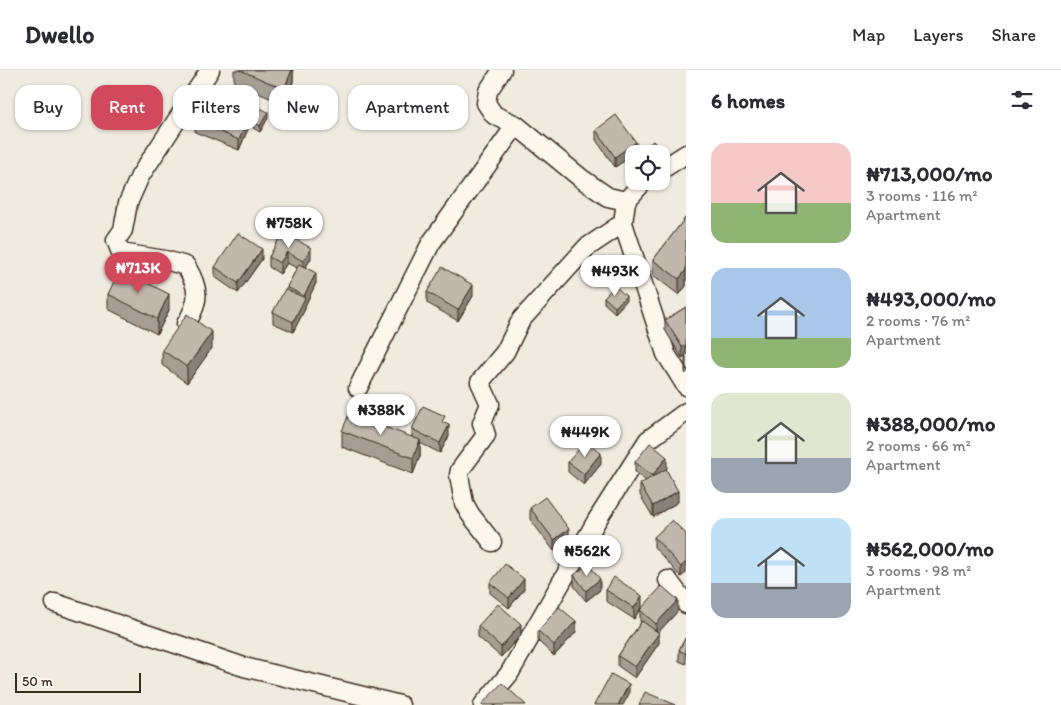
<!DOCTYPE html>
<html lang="en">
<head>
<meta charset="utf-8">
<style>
	body { margin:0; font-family:Itim,sans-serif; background:#f7f7f7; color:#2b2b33; height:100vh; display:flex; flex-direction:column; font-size:19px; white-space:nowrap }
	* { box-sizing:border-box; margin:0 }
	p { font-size:16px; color:#7c7c81 }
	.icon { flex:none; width:28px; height:28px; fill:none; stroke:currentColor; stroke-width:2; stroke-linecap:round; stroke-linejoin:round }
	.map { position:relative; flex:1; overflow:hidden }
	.sheet { display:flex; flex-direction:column; background:#fff; width:375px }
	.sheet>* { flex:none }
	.hud { position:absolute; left:15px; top:15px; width:475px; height:45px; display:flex; gap:10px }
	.fabs { position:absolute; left:625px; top:75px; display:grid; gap:10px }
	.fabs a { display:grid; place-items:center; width:45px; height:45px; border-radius:10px; background:#fff; box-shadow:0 1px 4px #0004; font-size:25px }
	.scale { position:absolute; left:15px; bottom:12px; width:126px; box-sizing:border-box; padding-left:5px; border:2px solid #3b2a1e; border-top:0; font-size:14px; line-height:18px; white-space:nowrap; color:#3b2a1e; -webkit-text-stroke:4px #fbf7ec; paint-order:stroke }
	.price { position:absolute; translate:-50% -42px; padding:0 11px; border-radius:18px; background:#fff; color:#222; font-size:16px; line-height:32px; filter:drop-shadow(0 1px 2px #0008) }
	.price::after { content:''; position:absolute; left:50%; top:30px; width:15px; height:11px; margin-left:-8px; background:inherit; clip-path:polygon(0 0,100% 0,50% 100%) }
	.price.active { background:#d1495b; color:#fff }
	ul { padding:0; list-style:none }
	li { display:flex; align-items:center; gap:15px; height:125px; padding:0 25px }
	li span { display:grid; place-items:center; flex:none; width:140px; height:100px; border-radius:15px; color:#555 }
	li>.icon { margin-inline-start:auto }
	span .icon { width:60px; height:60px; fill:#fffc; stroke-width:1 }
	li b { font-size:21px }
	h2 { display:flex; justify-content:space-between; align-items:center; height:60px; padding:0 25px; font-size:21px }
	.tag { padding:0 18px; border-radius:15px; background:#fff; box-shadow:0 1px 4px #0004; font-size:18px; line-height:45px }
	.tag.active { background:#d1495b; color:#fff }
	header { display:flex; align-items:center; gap:30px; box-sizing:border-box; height:70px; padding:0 25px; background:#fff; border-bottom:1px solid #e1e1e2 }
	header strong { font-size:24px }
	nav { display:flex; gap:28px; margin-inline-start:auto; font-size:18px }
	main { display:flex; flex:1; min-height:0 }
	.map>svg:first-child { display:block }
</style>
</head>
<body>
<header>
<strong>Dwello</strong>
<nav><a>Map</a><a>Layers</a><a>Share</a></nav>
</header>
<main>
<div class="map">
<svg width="686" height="635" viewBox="0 0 686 635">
	<rect width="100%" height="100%" fill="#f0ebe0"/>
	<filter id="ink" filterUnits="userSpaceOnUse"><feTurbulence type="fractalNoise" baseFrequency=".02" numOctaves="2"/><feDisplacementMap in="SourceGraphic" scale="10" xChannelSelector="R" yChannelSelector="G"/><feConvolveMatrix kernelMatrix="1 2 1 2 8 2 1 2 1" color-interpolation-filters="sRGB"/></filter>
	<g filter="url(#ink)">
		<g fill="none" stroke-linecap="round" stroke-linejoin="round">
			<defs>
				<g id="minor">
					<path d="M502 0 488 21 486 33 494 45 516 55 582 109 608 127 626 131"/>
					<path d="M661 100 686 84"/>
					<path d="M644 111 626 131 623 153 666 284 686 316"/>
					<path d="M186 254C200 231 200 219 186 196L165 190 121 183 116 170 123 160 128 133 140 106 210 0"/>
					<path d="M358 318 431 173 516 55"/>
					<path d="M492 472 470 444 464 433 459 405 460 400 486 365 482 353 490 334 480 312 505 282 521 250 586 178 623 153"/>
					<path d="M668 510 686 534"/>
					<path d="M55 533 244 597 400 635"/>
					<path d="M483 635 509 604 597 450 648 370 686 342"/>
				</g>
			</defs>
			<use href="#minor" stroke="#3b2a1e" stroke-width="21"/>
			<use href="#minor" stroke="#fbf7ec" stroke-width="18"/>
		</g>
		<g fill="#a59e95" stroke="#3b2a1e">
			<path d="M234 0H293V12L284 34 234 13Z"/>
			<path d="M193 45 248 59 239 80 195 62V56L193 55Z"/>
			<path d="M268 48 260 62 253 58V52Z"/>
			<path d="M596 60 636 83 615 97 596 70Z"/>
			<path d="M646 77 660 83 659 84H647L646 83Z"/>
			<path d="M686 147V216L679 225 653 205V190Z"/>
			<path d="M283 162 311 188 306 197 316 213 305 236V239L293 262 273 253V242L287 220V217L297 198 287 193 280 204 269 197V187Z"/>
			<path d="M262 189 238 223 215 207V197Z"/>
			<path d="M427 222 473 226 458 251 427 233Z"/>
			<path d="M108 224 169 240 157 264 108 239Z"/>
			<path d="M604 227 626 231 615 243 604 233Z"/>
			<path d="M686 237V285L682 288 665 260V250Z"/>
			<path d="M212 278 187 313 162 295V280Z"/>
			<path d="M686 286V304L685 302V287Z"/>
			<path d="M445 353 449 366 440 383 420 373V386L413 404 342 377V361L412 367V359Z"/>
			<path d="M568 392 601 394 584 415 568 402Z"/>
			<path d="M635 392 667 398 666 400 678 432 653 447 640 425V414L646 411 635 402Z"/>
			<path d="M530 438 569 470 554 481 530 449Z"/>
			<path d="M686 464 681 507 654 477V467Z"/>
			<path d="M574 505 600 520 586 531 574 516Z"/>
			<path d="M490 513 524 519 509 538 490 523Z"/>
			<path d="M606 520 642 536 634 549 606 531Z"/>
			<path d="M640 540 678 541 658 562 659 573 635 608 618 596V586L641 552 640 551Z"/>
			<path d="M478 556 521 565 501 587 478 567Z"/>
			<path d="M538 561 576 562 554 586 538 571Z"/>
			<path d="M686 567V594L679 591V580Z"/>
		</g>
		<g fill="#868179" stroke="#3b2a1e">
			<path d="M292 0H293V12L284 34V19Z"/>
			<path d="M268 42V48L260 62V56Z"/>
			<path d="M248 48V59L239 80V70Z"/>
			<path d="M636 72V83L615 97V87Z"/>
			<path d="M660 78V83L659 84H654Z"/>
			<path d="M311 178V188L303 202V191Z"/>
			<path d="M262 179V189L238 223V213Z"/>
			<path d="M287 182V193L280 204V193Z"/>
			<path d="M686 200V216L679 225V209Z"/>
			<path d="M316 203V213L305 236V239L293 262V252L304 229V226Z"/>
			<path d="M473 215V226L458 251V240Z"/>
			<path d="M169 224V240L157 264V249Z"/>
			<path d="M626 226V231L615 243V237Z"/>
			<path d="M212 262V278L187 313V297Z"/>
			<path d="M686 275V285L682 288V277Z"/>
			<path d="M449 355V366L440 383V373Z"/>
			<path d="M420 370V386L413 404V388Z"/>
			<path d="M601 383V394L584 415V404Z"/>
			<path d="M667 387V398L652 416V406Z"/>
			<path d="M678 421V432L653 447V436Z"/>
			<path d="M569 459V470L554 481V470Z"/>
			<path d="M686 492V503L681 507V497Z"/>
			<path d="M524 509V519L509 538V528Z"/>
			<path d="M600 509V520L586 531V521Z"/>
			<path d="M642 526V536L634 549V538Z"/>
			<path d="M678 530V541L656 565V554Z"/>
			<path d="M576 551V562L554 586V575Z"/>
			<path d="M521 554V565L501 587V577Z"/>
			<path d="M659 563V573L635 608V597Z"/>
			<path d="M629 614V624L623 635H618Z"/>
		</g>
		<g fill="#c0b8ad" stroke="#3b2a1e">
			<path d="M240 0H292L284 19Z"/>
			<path d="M204 30 248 48 239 70 195 51 197 46 193 45 197 36 201 37Z"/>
			<path d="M260 38 268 42 260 56 253 52Z"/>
			<path d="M616 45 636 72 615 87 596 60Z"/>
			<path d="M653 71 660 78 654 84 646 77Z"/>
			<path d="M686 147V200L679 209 653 190Z"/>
			<path d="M283 162 311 178 303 191 287 182 280 193 269 187Z"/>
			<path d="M238 163 262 179 238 213 215 197Z"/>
			<path d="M299 194 316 203 304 226 287 217Z"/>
			<path d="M442 197 473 215 458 240 427 222Z"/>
			<path d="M120 199 169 224 157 249 108 224Z"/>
			<path d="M615 216 626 226 615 237 604 227Z"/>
			<path d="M285 219 305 228 293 252 273 242Z"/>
			<path d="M686 237V275L682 277 665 250Z"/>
			<path d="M187 244 212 262 187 297 162 280Z"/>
			<path d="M423 336 445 346 442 352 449 355 440 373 412 359Z"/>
			<path d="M349 344 420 370 413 388 342 361Z"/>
			<path d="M586 371 601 383 584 404 568 392Z"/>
			<path d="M650 373 667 387 652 406 635 392Z"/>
			<path d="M666 399 678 421 653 436 640 414Z"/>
			<path d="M545 427 569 459 554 470 530 438Z"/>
			<path d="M672 450 686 464V492L681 497 654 467Z"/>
			<path d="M505 494 524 509 509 528 490 513Z"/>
			<path d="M588 494 600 509 586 521 574 505Z"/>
			<path d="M614 507 642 526 634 538 606 520Z"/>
			<path d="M662 516 678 530 656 554 640 540Z"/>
			<path d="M498 534 521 554 501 577 478 556Z"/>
			<path d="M559 537 576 551 554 575 538 561Z"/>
			<path d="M642 551 659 563 635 597 618 586Z"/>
			<path d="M686 567V584L679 580Z"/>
			<path d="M611 604 629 614 618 635H594Z"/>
			<path d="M502 613 526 635H481Z"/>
			<path d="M645 622 676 635H639Z"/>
		</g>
	</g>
</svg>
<div class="fabs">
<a><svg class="icon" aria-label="locate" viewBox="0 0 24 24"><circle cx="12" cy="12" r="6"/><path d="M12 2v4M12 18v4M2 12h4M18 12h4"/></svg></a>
</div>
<div class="scale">50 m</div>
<b class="price" style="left:289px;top:179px">₦758K</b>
<b class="price active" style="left:138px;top:224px">₦713K</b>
<b class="price" style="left:615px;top:227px">₦493K</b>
<b class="price" style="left:381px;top:366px">₦388K</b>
<b class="price" style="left:585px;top:388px">₦449K</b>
<b class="price" style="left:587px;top:507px">₦562K</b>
<div class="hud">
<a class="tag">Buy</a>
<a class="tag active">Rent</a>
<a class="tag">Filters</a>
<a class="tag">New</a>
<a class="tag">Apartment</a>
</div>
</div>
<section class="sheet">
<h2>6 homes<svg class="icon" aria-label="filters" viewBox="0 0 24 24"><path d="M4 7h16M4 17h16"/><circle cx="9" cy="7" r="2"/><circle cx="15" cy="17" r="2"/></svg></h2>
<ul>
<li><span style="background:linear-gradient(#f6c9c9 60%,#8fb573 0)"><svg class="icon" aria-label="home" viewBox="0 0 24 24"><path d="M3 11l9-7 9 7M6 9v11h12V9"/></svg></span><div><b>₦713,000/mo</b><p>3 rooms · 116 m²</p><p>Apartment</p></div></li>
<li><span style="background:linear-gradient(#a9c7e8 70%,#8fb573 0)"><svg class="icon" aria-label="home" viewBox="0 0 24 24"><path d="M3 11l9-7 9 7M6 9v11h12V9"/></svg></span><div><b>₦493,000/mo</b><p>2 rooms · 76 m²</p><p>Apartment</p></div></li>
<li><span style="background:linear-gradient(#dfe7d0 65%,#9aa5b1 0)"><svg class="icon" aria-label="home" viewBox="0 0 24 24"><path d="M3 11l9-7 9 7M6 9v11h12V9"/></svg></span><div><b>₦388,000/mo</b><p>2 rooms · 66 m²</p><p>Apartment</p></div></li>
<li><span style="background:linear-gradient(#bfe0f5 65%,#9aa5b1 0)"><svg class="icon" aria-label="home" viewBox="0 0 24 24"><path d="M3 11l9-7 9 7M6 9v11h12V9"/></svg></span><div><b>₦562,000/mo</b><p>3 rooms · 98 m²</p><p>Apartment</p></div></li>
</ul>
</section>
</main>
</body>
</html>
